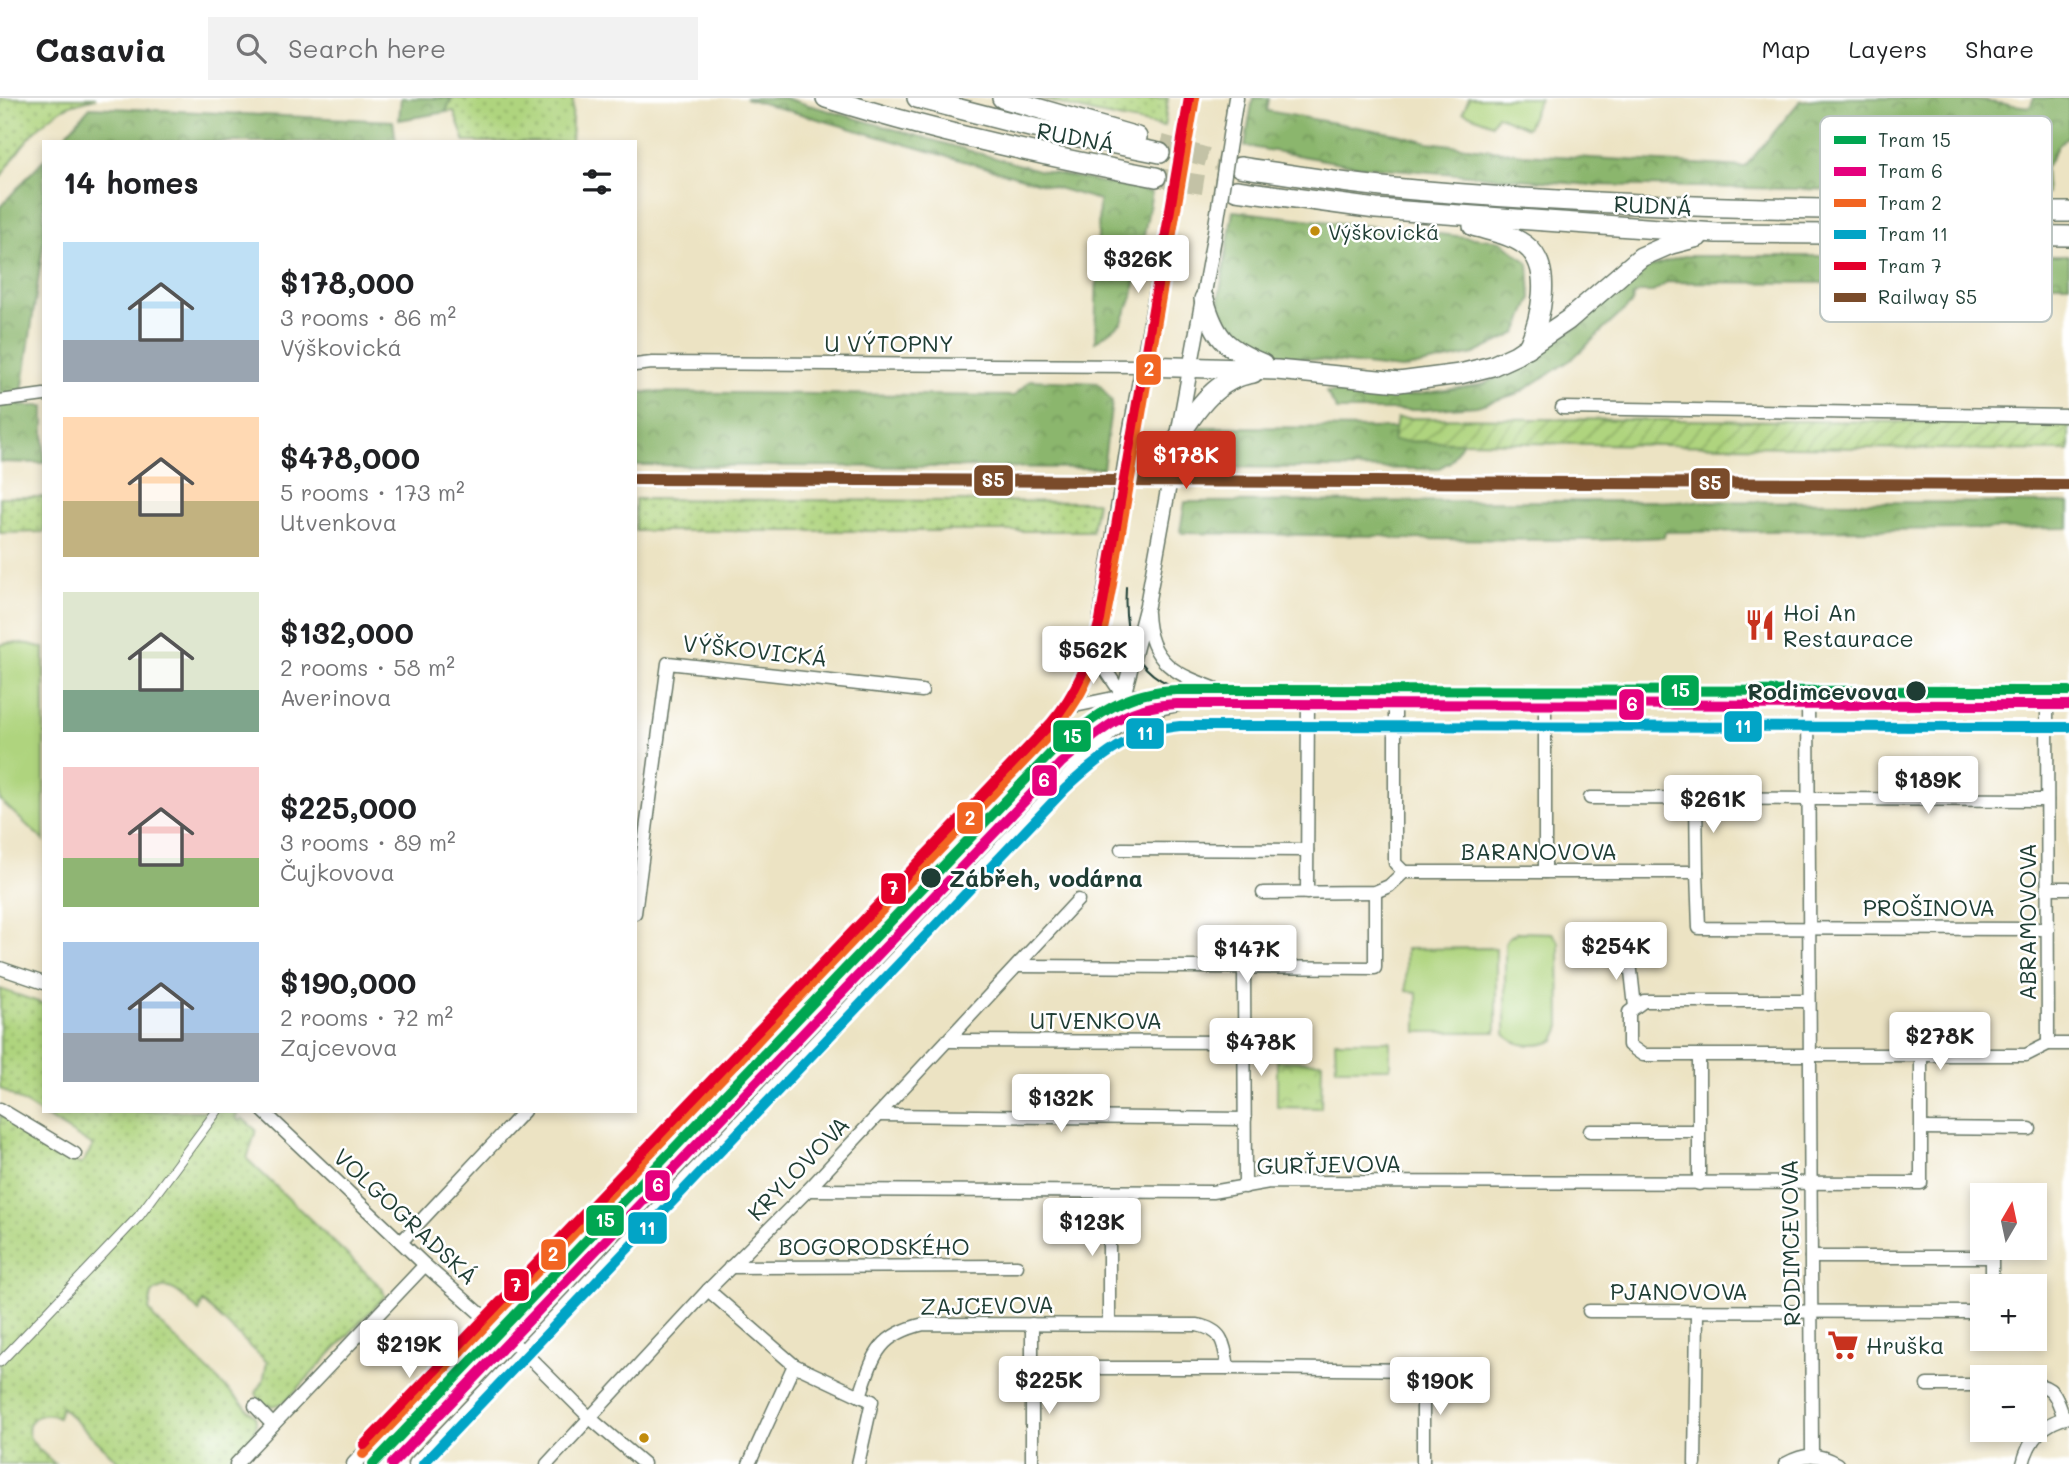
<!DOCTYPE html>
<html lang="en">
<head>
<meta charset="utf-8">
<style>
	body { margin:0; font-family:Mali,sans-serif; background:#f2f2f2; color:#202124; height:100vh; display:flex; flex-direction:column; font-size:26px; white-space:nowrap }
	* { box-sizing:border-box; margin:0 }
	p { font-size:23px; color:#757577 }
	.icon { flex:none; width:38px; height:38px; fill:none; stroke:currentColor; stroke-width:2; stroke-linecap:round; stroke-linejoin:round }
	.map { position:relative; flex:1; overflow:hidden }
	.details { position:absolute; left:42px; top:42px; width:595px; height:973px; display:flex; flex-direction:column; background:#fff; border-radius:0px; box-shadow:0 4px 10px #0003 }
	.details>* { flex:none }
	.needle { width:46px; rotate:9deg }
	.tools { position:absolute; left:1970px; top:1085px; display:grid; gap:14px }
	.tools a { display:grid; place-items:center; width:77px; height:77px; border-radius:0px; background:#fff; box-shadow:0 4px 10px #0003; font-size:35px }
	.price { position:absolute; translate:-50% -60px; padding:0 16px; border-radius:7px; background:#fff; color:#222; font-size:23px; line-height:46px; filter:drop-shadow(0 2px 4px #0008) }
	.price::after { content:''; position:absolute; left:50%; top:42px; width:21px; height:16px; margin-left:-10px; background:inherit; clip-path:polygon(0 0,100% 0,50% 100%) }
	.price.active { background:#c8321e; color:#fff }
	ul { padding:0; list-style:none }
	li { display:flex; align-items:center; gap:21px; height:175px; padding:0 21px }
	li span { display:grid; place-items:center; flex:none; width:196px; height:140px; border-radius:0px; color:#555 }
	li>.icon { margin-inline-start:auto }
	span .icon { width:84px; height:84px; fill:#fffc; stroke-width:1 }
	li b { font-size:30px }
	h2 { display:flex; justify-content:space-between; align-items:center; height:84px; padding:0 21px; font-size:30px }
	header { display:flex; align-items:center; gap:42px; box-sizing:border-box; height:98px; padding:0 35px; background:#fff; border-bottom:2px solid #e0e0e0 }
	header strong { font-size:33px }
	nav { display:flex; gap:38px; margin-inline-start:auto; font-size:24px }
	.search { width:490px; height:63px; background:#f2f2f2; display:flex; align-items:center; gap:18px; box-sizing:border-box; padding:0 24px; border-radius:0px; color:#757577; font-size:26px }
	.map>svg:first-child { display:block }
</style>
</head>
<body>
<header>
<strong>Casavia</strong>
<div class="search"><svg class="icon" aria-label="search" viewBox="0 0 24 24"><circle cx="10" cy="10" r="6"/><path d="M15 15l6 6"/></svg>Search here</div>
<nav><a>Map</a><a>Layers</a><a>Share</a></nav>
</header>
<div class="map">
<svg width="2069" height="1366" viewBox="0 0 2069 1366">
	<defs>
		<pattern id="grass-dots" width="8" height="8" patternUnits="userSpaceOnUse" patternTransform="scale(1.75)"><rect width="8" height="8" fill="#afd47e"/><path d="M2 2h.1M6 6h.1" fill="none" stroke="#8ead68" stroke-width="1.8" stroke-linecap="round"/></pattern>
		<pattern id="forest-crowns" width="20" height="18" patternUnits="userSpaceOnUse" patternTransform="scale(1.75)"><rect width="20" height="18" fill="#8bb66d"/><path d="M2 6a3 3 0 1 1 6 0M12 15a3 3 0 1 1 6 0" fill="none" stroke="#71955a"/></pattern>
		<pattern id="park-crowns" width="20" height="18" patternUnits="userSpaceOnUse" patternTransform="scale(1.75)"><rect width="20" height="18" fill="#afd47e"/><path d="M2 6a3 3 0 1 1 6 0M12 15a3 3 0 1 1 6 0" fill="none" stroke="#8ead68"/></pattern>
		<pattern id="garden-furrows" width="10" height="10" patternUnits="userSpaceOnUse" patternTransform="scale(1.75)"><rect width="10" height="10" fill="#afd47e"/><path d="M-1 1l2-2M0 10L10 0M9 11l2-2" fill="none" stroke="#8ead68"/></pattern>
	</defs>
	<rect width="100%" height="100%" fill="#fff"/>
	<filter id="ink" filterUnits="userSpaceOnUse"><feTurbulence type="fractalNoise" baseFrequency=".0143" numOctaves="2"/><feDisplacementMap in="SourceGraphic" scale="14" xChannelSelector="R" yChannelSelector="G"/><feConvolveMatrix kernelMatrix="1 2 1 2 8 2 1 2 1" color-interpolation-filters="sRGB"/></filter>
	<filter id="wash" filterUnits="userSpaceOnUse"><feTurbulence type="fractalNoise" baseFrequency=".00686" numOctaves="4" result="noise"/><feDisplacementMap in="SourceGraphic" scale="28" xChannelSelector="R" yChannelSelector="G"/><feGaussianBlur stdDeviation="1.57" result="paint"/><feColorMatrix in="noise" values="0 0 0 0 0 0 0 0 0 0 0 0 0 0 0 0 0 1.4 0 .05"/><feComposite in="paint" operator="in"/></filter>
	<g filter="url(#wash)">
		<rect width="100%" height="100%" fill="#ece3c3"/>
		<g fill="url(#grass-dots)" stroke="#678859" stroke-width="2">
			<path d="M0 0H96C86 3 73 5 64 10 36 26 17 54 0 80Z"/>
			<path d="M451 0H573L571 44H465L454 13 446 14Z"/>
			<path d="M1039 0H1168L1164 29 1093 15Z"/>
			<path d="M0 399H44V434L0 435Z"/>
			<path d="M635 401 1097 404 1092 433H635Z"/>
			<path d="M0 891 44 906V1013H233L238 1017 236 1021 240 1023 242 1020 256 1032 247 1061 382 1190 385 1198 287 1302C274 1310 262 1312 256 1295L263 1284 267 1264 203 1204 199 1214C186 1201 170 1179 152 1196L149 1211 154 1220 255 1318C261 1338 239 1353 226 1366H121L61 1309 58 1320C43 1310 22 1322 30 1340 35 1350 48 1359 55 1366H0V1017L81 1067 93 1048 0 990Z"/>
		</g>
		<g fill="url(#forest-crowns)" stroke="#557a50" stroke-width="2">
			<path d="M401 0H451L446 14 399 22Z"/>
			<path d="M745 0H784L1038 72 1152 94 1133 196 1122 224 1095 244 1099 102Z"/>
			<path d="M1253 0H1269L1267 13 1397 36 1428 44 1523 56 1745 69 1800 3 1822 0H1956L2030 9 2034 0H2069V38L2058 47 2045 71 2047 96 1592 87 1358 68 1245 48Z"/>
			<path d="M90 9 393 23 396 44H59Z"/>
			<path d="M44 61V141L20 308H44V365L0 364V109Z"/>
			<path d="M1233 113 1501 143 1529 166 1531 201 1517 235 1474 256 1401 271 1267 256 1228 231 1219 200Z"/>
			<path d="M1684 158H2069V186L1668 184 1653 194H1640L1633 198 1632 205 1572 261 1519 295 1477 308 1421 312H1337L1326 294 1356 293 1408 298 1484 286 1523 265 1581 226 1641 172Z"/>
			<path d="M1030 282 1098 285 1112 304 1103 370 635 367V294L1014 298Z"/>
			<path d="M1200 329 1395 330 1393 343 1463 344 1450 364 1437 371 1190 369Z"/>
			<path d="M1654 403 2069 405V430L1665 434 1664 439 1600 442 1399 441 1384 438 1183 435 1180 433 1185 404Z"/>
		</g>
		<path fill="url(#park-crowns)" stroke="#678859" stroke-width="2" d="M1277 963 1322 964 1321 1010 1277 1009Z"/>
		<path fill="url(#garden-furrows)" stroke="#678859" stroke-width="2" d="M1397 320 2069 325V353L1393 343Z"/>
		<g fill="#afd47e" stroke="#678859" stroke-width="2">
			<path d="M1469 0H1540L1527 30 1497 17 1492 26 1463 14Z"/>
			<path d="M9 545 29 546 44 550V743L0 702V547Z"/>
			<path d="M1518 834 1552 835 1559 844 1560 931 1555 942C1542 949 1514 950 1505 936V845L1508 840Z"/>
			<path d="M1496 850V934H1417V894L1406 893V851Z"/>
			<path d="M1335 943H1390V970H1336Z"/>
		</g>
	</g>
	<g filter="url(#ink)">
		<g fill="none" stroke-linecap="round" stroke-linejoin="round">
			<g stroke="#c3c2a6" stroke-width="19" stroke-dasharray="19 10" stroke-linecap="butt">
				<path d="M1161 46 1240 69"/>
				<path d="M1156 79 1236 92"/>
			</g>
			<defs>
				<path id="pedestrian" d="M0 1264 139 1118 217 1013"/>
				<g id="minor">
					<path d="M635 267 652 265 1143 268"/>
					<path d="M0 303 44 297"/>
					<path d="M1562 310 2069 318"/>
					<path d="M1147 515C1149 570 1182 578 1225 594"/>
					<path d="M1095 556 1123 598"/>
					<path d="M1395 596V765L1404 774"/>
					<path d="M2047 596 2048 946"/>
					<path d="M1545 597V774"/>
					<path d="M1808 598 1812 1356"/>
					<path d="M1070 609 1123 598 1308 595 1808 598 2069 596"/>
					<path d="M1101 645C1132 612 1158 611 1200 603"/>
					<path d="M1590 700 2047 702"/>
					<path d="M1696 700 1697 774"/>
					<path d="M1121 751 1307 752"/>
					<path d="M2048 790H2069"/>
					<path d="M1263 795 1375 794 1389 788 1404 774H1697L1699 830 2048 831"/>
					<path d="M1307 795 1308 595"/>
					<path d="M635 815 668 565 922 593"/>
					<path d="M1629 855 1635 909"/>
					<path d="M1017 868 1375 870V794"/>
					<path d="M0 870 44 885"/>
					<path d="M1244 871 1245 1089"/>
					<path d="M1809 903H1644L1629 914V947L1643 957H2026L2048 946H2069"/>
					<path d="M947 943 1244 944"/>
					<path d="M0 1011 75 1056"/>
					<path d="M263 1013 425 1167 524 1254 590 1320 644 1366"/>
					<path d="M878 1017 1245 1021"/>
					<path d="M1921 1030 2030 1031"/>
					<path d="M1590 1033H1699"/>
					<path d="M1699 1086V958"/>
					<path d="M808 1092 1212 1094 1269 1084 1921 1085V958"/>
					<path d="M401 1144 524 1013"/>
					<path d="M1811 1159H1992"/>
					<path d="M730 1169 1017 1168"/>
					<path d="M1992 1188V1150"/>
					<path d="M708 1192 794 1267 860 1298C874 1256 878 1237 924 1226L1197 1227C1224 1232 1224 1246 1228 1270L1423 1272V1366"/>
					<path d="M1589 1213 1983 1214"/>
					<path d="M1032 1226V1366"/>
					<path d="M1109 1226V1094"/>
					<path d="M1032 1270H1228"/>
					<path d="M1927 1287H1983"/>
					<path d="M2035 1287C2055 1287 2058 1304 2064 1320"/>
					<path d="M255 1308 273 1327"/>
					<path d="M236 1366 425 1167"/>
					<path d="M547 1366 708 1192 808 1092 1078 802"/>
					<path d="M749 1366 794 1267"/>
					<path d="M858 1366 872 1303 860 1298"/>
					<path d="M1695 1366 1697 1215"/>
					<path d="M1785 1366C1805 1355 1818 1355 1837 1366"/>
					<path d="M2023 1366C2029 1341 2044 1324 2069 1319"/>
				</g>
				<g id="tertiary">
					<path d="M1234 12 1236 0"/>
					<path d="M354 1366 1027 656 1080 596 1095 556 1129 341 1168 132"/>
					<path d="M416 1366 1093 653 1123 598 1147 507 1214 140"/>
				</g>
				<g id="trunk">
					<path d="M826 0C934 34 1044 58 1156 79"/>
					<path d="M917 0 1034 30 1160 55"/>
					<path d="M1002 0 1137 39"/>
					<path d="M1240 69C1287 76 1334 84 1382 89 1610 111 1840 112 2069 114"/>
					<path d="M1236 92 1376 111 1716 135 2069 138"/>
					<path d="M1473 128C1490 133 1510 136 1525 147 1555 169 1540 222 1528 250"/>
					<path d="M1204 201C1215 240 1225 250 1263 266"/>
					<path d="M1143 268 1277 272 1399 284 1460 276 1492 268 1516 257 1568 222 1641 159 1671 146 1698 139"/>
					<path d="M1178 340C1196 311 1217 280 1253 275"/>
				</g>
			</defs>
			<use href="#pedestrian" stroke="#677766" stroke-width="11"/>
			<use href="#minor" stroke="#677766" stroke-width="15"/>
			<use href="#tertiary" stroke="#677766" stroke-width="17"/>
			<use href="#trunk" stroke="#677766" stroke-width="22"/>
			<use href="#pedestrian" stroke="#fff" stroke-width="9"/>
			<use href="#minor" stroke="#fff" stroke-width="12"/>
			<use href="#tertiary" stroke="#fff" stroke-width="14"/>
			<use href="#trunk" stroke="#fff" stroke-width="19"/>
			<path stroke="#1f3d34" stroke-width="2" d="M1126 489C1121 567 1152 591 1226 601"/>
			<defs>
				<g id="tertiary-bridge">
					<path d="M1168 132 1190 4"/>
					<path d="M1214 140 1234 12"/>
				</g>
			</defs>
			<use href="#tertiary-bridge" stroke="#677766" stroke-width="17" stroke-linecap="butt"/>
			<use href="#tertiary-bridge" stroke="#fff" stroke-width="14"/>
			<defs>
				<path id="rail-1" d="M635 381 2069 387"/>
			</defs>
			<use href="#rail-1" stroke="#fff" stroke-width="18"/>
			<use href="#rail-1" stroke="#7a4b2a" stroke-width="12"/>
			<defs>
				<path id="tram-1" d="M373 1366 1051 655C1092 621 1121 593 1177 592L2069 593"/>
				<path id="tram-2" d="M392 1366 1061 665C1099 634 1125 607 1177 606L2069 607"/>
				<path id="tram-3" d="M363 1356 1053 633C1094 589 1101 544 1112 486L1195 0"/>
				<path id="tram-4" d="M423 1366 1065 691C1099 659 1132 632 1180 628L2069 629"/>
				<path id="tram-5" d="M364 1347 1051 625C1077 594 1090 561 1100 522L1189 0"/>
			</defs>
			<use href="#tram-1" stroke="#fff" stroke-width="16"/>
			<use href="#tram-2" stroke="#fff" stroke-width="16"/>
			<use href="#tram-3" stroke="#fff" stroke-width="16"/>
			<use href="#tram-4" stroke="#fff" stroke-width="16"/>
			<use href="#tram-5" stroke="#fff" stroke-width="16"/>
			<use href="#tram-1" stroke="#00a651" stroke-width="10"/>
			<use href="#tram-2" stroke="#e5007d" stroke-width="10"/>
			<use href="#tram-3" stroke="#f26522" stroke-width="10"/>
			<use href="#tram-4" stroke="#02a4c6" stroke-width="10"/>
			<use href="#tram-5" stroke="#e4002b" stroke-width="10"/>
		</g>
	</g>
	<defs>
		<symbol id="restaurant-bare" viewBox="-9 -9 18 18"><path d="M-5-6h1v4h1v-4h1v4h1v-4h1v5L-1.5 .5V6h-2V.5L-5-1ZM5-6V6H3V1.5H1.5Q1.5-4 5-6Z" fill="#c8321e" stroke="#fff" stroke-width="2.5" paint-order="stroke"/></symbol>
		<symbol id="supermarket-bare" viewBox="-9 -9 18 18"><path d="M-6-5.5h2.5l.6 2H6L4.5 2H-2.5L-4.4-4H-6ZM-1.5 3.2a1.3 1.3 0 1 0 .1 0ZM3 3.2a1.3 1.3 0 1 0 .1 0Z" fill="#c8321e" stroke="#fff" stroke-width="2.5" paint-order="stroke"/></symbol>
	</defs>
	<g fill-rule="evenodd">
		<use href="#restaurant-bare" x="1738" y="505" width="44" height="44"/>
		<use href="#supermarket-bare" x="1821" y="1225" width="44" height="44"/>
	</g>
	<g fill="#c18c0d" stroke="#fff" stroke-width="2.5">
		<circle cx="1315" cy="133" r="6"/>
		<circle cx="644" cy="1340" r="6"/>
	</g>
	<g fill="#1f3d34" stroke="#fff" stroke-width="2.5">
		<circle cx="1916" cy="593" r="11"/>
		<circle cx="931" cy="780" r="11"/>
	</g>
	<g text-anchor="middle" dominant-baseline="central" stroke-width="5" stroke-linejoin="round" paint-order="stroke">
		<g font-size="21" fill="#1f3d34" stroke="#fff" text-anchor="start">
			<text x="1328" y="133">Výškovická</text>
		</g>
		<g font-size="23" fill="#1f3d34" stroke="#fff">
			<text transform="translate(1076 39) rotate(11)">RUDNÁ</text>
			<text transform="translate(1653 107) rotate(3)">RUDNÁ</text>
			<text x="889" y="245">U VÝTOPNY</text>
			<text transform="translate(755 552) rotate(6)">VÝŠKOVICKÁ</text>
			<text x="1539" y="753">BARANOVOVA</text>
			<text x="1929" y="809">PROŠINOVA</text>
			<text transform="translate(2027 824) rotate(-90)">ABRAMOVOVA</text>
			<text x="1096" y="922">UTVENKOVA</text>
			<text transform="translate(1329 1066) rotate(-1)">GURŤJEVOVA</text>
			<text transform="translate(798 1070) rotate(-46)">KRYLOVOVA</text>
			<text transform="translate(406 1118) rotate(43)">VOLGOGRADSKÁ</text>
			<text transform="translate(1790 1145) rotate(-91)">RODIMCEVOVA</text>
			<text x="874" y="1148">BOGORODSKÉHO</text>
			<text x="1679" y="1193">PJANOVOVA</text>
			<text transform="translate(987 1207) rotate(-1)">ZAJCEVOVA</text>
		</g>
		<g font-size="23" fill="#1f3d34" stroke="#fff" text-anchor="start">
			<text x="1783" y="514">Hoi An<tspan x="1783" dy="26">Restaurace</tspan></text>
			<text x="1866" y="1247">Hruška</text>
		</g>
		<g font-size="23" font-weight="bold" fill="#1f3d34" stroke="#fff" text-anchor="end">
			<text x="1898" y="593">Rodimcevova</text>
			<text x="949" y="780" text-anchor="start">Zábřeh, vodárna</text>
		</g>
	</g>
	<rect x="1820" y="18" width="232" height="206" rx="10" fill="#fff" stroke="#bcc5c2" stroke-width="2"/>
	<rect x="1834" y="38" width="32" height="8" fill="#00a651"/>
	<rect x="1834" y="69" width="32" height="9" fill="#e5007d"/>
	<rect x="1834" y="101" width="32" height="8" fill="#f26522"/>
	<rect x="1834" y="132" width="32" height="9" fill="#02a4c6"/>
	<rect x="1834" y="164" width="32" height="8" fill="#e4002b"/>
	<rect x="1834" y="195" width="32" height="9" fill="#7a4b2a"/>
	<g font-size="19" fill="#1f3d34">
		<text x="1878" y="49">Tram 15</text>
		<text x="1878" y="80">Tram 6</text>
		<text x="1878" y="112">Tram 2</text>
		<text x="1878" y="143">Tram 11</text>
		<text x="1878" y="175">Tram 7</text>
		<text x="1878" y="206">Railway S5</text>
	</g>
	<g stroke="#fff" stroke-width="2.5">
		<rect x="1135" y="255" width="27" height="33" rx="7" fill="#f26522"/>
		<rect x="973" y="366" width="41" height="33" rx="7" fill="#7a4b2a"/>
		<rect x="1690" y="369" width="41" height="33" rx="7" fill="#7a4b2a"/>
		<rect x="1660" y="576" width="40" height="33" rx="7" fill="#00a651"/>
		<rect x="1618" y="590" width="27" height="33" rx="7" fill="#e5007d"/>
		<rect x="1723" y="612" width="40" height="33" rx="7" fill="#02a4c6"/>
		<rect x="1125" y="619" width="40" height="33" rx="7" fill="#02a4c6"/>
		<rect x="1052" y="621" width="40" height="34" rx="7" fill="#00a651"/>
		<rect x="1031" y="666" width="27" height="33" rx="7" fill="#e5007d"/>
		<rect x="956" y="703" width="28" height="34" rx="7" fill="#f26522"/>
		<rect x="880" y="774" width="27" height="33" rx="7" fill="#e4002b"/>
		<rect x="644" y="1071" width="27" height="33" rx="7" fill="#e5007d"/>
		<rect x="585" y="1106" width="40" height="33" rx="7" fill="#00a651"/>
		<rect x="627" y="1113" width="41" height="34" rx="7" fill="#02a4c6"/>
		<rect x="540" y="1140" width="27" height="33" rx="7" fill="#f26522"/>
		<rect x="503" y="1170" width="27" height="34" rx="7" fill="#e4002b"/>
	</g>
	<g font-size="19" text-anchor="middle" font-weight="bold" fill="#fff">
		<text x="1149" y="278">2</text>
		<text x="993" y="389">S5</text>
		<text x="1710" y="392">S5</text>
		<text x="1680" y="599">15</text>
		<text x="1632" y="613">6</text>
		<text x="1743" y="635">11</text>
		<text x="1145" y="642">11</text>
		<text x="1072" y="645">15</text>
		<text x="1044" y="689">6</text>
		<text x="970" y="727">2</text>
		<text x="893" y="797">7</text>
		<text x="658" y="1094">6</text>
		<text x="605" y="1129">15</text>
		<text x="647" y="1137">11</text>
		<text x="553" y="1163">2</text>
		<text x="516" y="1194">7</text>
	</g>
</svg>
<div class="tools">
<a><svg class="needle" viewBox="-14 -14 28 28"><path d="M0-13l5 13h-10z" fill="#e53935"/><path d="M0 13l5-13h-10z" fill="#757577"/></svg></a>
<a>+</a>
<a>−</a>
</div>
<b class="price" style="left:1138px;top:197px">$326K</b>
<b class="price active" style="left:1186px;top:393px">$178K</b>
<b class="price" style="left:1093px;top:588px">$562K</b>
<b class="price" style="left:1928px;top:718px">$189K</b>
<b class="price" style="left:1713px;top:737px">$261K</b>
<b class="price" style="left:1616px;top:884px">$254K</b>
<b class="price" style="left:1247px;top:887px">$147K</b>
<b class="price" style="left:1940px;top:974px">$278K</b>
<b class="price" style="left:1261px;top:980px">$478K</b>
<b class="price" style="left:1061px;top:1036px">$132K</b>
<b class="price" style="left:1092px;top:1160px">$123K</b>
<b class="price" style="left:409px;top:1282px">$219K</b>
<b class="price" style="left:1049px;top:1318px">$225K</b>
<b class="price" style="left:1440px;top:1319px">$190K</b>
<section class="details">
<h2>14 homes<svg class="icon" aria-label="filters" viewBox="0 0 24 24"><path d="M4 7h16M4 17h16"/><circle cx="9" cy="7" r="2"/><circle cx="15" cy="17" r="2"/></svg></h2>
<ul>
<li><span style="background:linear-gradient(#bfe0f5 70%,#9aa5b1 0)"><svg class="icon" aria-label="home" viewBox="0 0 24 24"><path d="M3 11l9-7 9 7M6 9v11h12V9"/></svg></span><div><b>$178,000</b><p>3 rooms · 86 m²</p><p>Výškovická</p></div></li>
<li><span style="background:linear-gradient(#ffd9b3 60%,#c2b280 0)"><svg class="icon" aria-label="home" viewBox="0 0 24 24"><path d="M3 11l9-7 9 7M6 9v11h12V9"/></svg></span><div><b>$478,000</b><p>5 rooms · 173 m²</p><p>Utvenkova</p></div></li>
<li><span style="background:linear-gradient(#dfe7d0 70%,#7fa58c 0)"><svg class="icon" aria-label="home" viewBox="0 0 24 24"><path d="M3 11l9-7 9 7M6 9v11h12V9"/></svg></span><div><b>$132,000</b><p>2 rooms · 58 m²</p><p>Averinova</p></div></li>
<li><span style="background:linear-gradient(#f6c9c9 65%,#8fb573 0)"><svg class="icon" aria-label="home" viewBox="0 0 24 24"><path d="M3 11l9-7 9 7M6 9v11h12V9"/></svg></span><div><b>$225,000</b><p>3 rooms · 89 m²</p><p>Čujkovova</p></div></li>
<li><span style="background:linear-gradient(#a9c7e8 65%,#9aa5b1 0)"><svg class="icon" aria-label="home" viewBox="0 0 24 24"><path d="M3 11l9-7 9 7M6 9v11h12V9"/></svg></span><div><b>$190,000</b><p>2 rooms · 72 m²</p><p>Zajcevova</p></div></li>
</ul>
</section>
</div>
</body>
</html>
